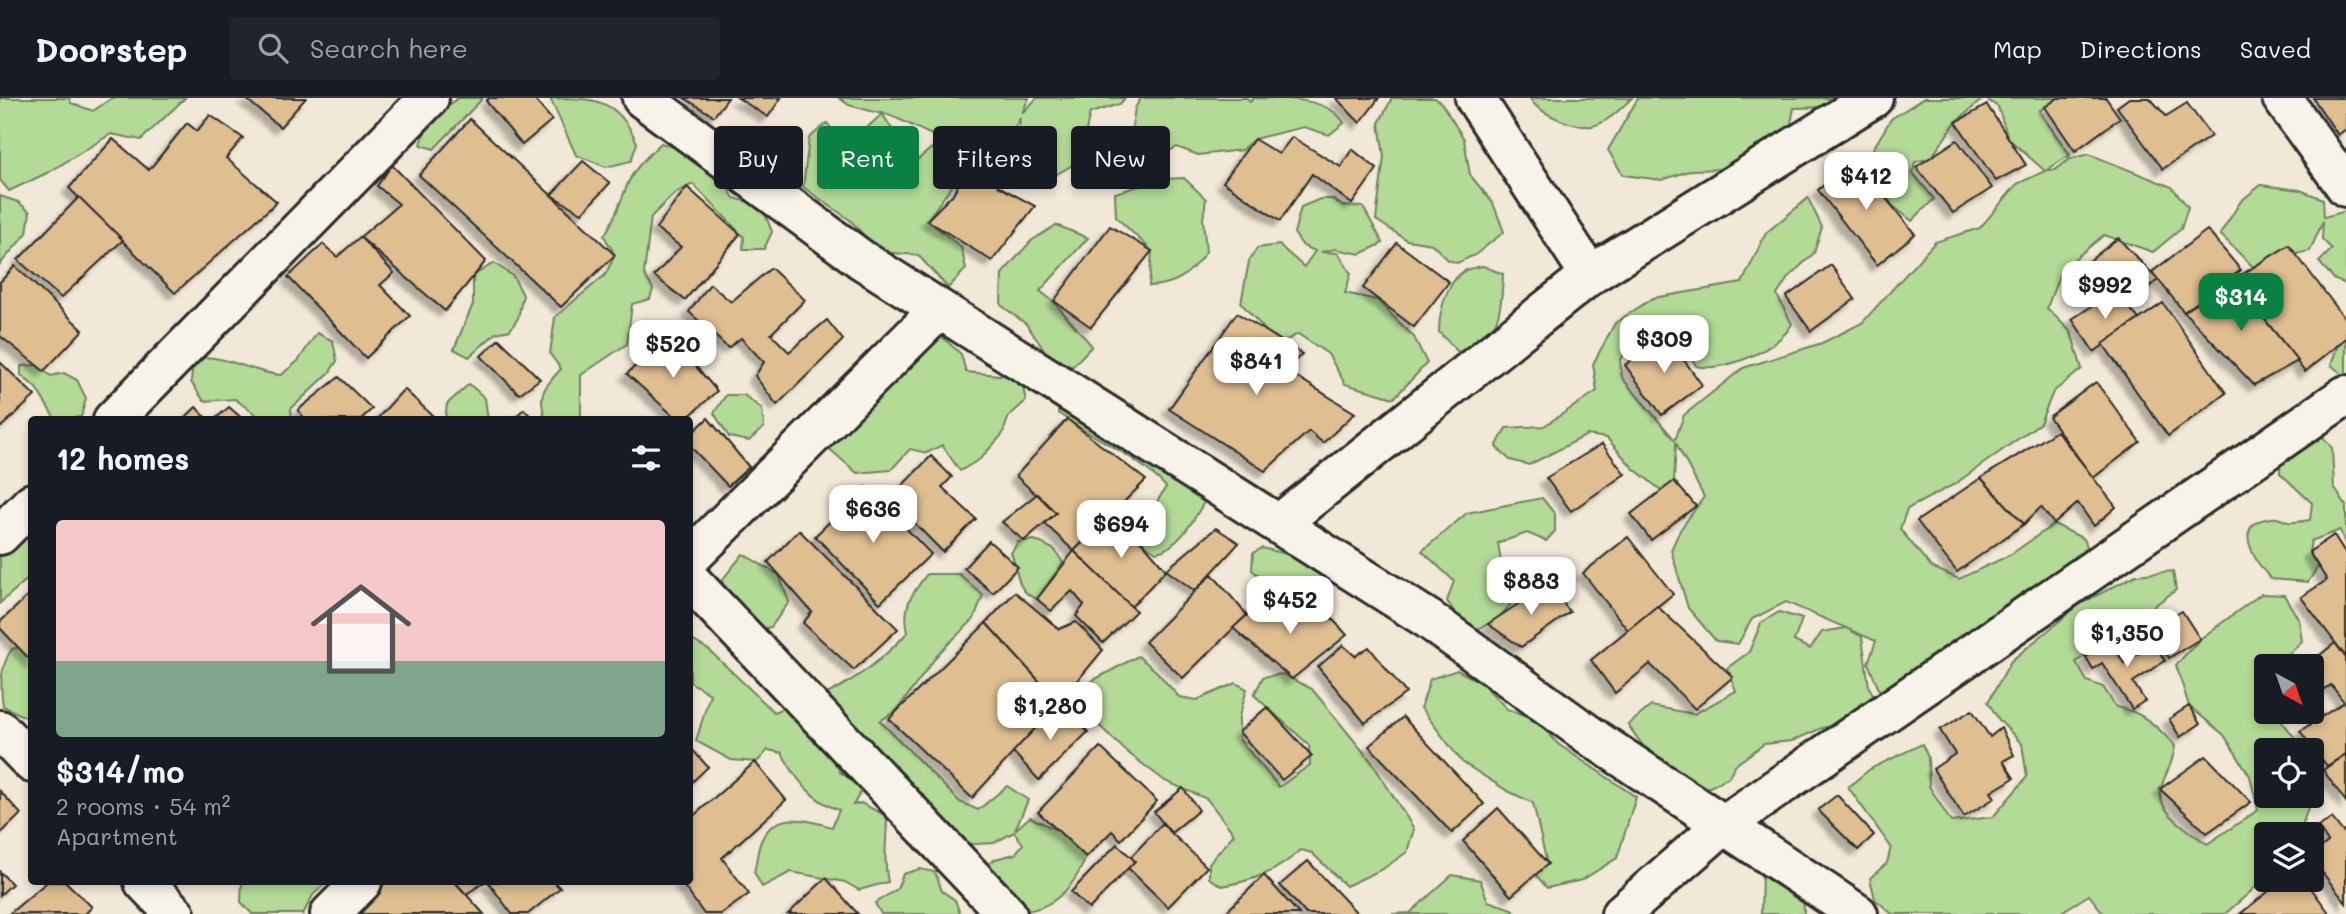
<!DOCTYPE html>
<html lang="en">
<head>
<meta charset="utf-8">
<style>
	body { margin:0; font-family:Mali,sans-serif; background:#20242c; color:#f1f3f6; height:100vh; display:flex; flex-direction:column; font-size:26px; white-space:nowrap }
	* { box-sizing:border-box; margin:0 }
	p { font-size:23px; color:#9ea1a6 }
	.icon { flex:none; width:38px; height:38px; fill:none; stroke:currentColor; stroke-width:2; stroke-linecap:round; stroke-linejoin:round }
	.map { position:relative; flex:1; overflow:hidden }
	.drawer { position:absolute; left:28px; top:318px; width:665px; height:469px; display:flex; flex-direction:column; background:#171b24; border-radius:7px; box-shadow:0 4px 10px #0003 }
	.drawer>* { flex:none }
	.hud { position:absolute; left:714px; top:28px; width:665px; height:63px; display:flex; gap:14px }
	.needle { width:46px; rotate:140deg }
	.controls { position:absolute; left:2254px; top:556px; display:grid; gap:14px }
	.controls a { display:grid; place-items:center; width:70px; height:70px; border-radius:7px; background:#171b24; box-shadow:0 4px 10px #0003; font-size:35px }
	.price { position:absolute; translate:-50% -60px; padding:0 16px; border-radius:14px; background:#fff; color:#222; font-size:23px; line-height:46px; filter:drop-shadow(0 2px 4px #0008) }
	.price::after { content:''; position:absolute; left:50%; top:42px; width:21px; height:16px; margin-left:-10px; background:inherit; clip-path:polygon(0 0,100% 0,50% 100%) }
	.price.selected { background:#0b8043; color:#fff }
	ul { padding:0; list-style:none }
	li { display:grid; align-content:center; gap:14px; height:371px; padding:0 28px }
	li+li { border-top:2px solid #363941 }
	li span { display:grid; place-items:center; height:217px; border-radius:7px; color:#555 }
	li>.icon { margin-inline-start:auto }
	span .icon { width:126px; height:126px; fill:#fffc; stroke-width:1 }
	li b { font-size:30px }
	h2 { display:flex; justify-content:space-between; align-items:center; height:84px; padding:0 28px; font-size:30px }
	.tag { padding:0 24px; border-radius:7px; background:#171b24; box-shadow:0 4px 10px #0003; font-size:24px; line-height:63px }
	.tag.selected { background:#0b8043; color:#fff }
	header { display:flex; align-items:center; gap:42px; box-sizing:border-box; height:98px; padding:0 35px; background:#171b24; border-bottom:2px solid #363941 }
	header strong { font-size:33px }
	nav { display:flex; gap:38px; margin-inline-start:auto; font-size:24px }
	.search { width:490px; height:63px; background:#20242c; display:flex; align-items:center; gap:18px; box-sizing:border-box; padding:0 24px; border-radius:7px; color:#9ea1a6; font-size:26px }
	.map>svg:first-child { display:block }
</style>
</head>
<body>
<header>
<strong>Doorstep</strong>
<div class="search"><svg class="icon" aria-label="search" viewBox="0 0 24 24"><circle cx="10" cy="10" r="6"/><path d="M15 15l6 6"/></svg>Search here</div>
<nav><a>Map</a><a>Directions</a><a>Saved</a></nav>
</header>
<div class="map">
<svg width="2346" height="816" viewBox="0 0 2346 816">
	<defs>
		<filter id="shadow"><feDropShadow dx="-6" dy="6" stdDeviation="2" flood-color="#0004"/></filter>
	</defs>
	<rect width="100%" height="100%" fill="#f2e8d7"/>
	<filter id="ink" filterUnits="userSpaceOnUse"><feTurbulence type="fractalNoise" baseFrequency=".0143" numOctaves="2"/><feDisplacementMap in="SourceGraphic" scale="14" xChannelSelector="R" yChannelSelector="G"/><feConvolveMatrix kernelMatrix="1 2 1 2 8 2 1 2 1" color-interpolation-filters="sRGB"/></filter>
	<g filter="url(#ink)">
		<g fill="#b3da96" stroke="#6f8260" stroke-width="2">
			<path d="M0 0H69L71 5 93 13 112 0H185L141 42 111 36 49 74 9 93 0 82Z"/>
			<path d="M458 0H483L434 51 421 47 429 15 446 9Z"/>
			<path d="M550 0C594 0 618 0 637 45L631 63 606 69 576 57Z"/>
			<path d="M839 0H1029L1022 15 1037 0H1125L1120 6 1090 15 1079 63 1047 82 1027 83 1016 59 1020 20 1013 33C998 37 981 44 965 45 939 47 907 21 882 15L900 44 889 63 910 68 933 49 968 66 927 122 961 149 966 171 948 190 918 157 879 154 850 122 803 89 809 40 827 25 838 39 858 38 882 16 849 7Z"/>
			<path d="M1141 0H1247L1250 4 1254 0C1286 0 1330 0 1344 25L1329 37 1304 29 1254 41 1242 52 1198 57 1177 49 1159 58 1130 40 1135 10Z"/>
			<path d="M1392 0H1435L1442 6 1464 41 1470 77 1493 105 1504 134 1475 157 1457 165 1448 162 1432 146 1407 142 1376 122 1384 58 1379 25Z"/>
			<path d="M1530 0H1632C1621 10 1608 25 1592 28 1574 30 1537 15 1530 0Z"/>
			<path d="M1638 0H1852L1828 9 1794 10 1787 46 1727 71 1692 72 1662 82 1623 77 1608 52Z"/>
			<path d="M1924 0H2058L2039 13 2070 57 2047 72H2055L2070 61 2089 56 2172 89 2188 109 2181 131 2153 154 2104 137 2061 172 2047 210 2071 234 2082 271 2053 294 2040 325 1955 386 1907 411 1900 431 1931 469 1959 481 2010 457 2054 426 2084 441 2090 456 1883 601 1868 565 1876 543 1786 504 1752 521 1738 546 1716 543 1688 510 1671 452 1680 432 1704 399 1676 345 1674 383 1662 393 1633 370 1607 340 1587 337 1529 367 1510 362 1496 349 1506 330 1544 328 1597 293 1593 266 1615 225 1653 200 1742 185 1766 135 1808 100 1822 129 1814 155 1788 180 1777 197 1792 226C1779 251 1724 275 1696 268L1685 247 1669 230 1646 234 1620 261 1622 280 1675 342 1684 317 1743 270 1822 245 1862 225 1935 144 1980 130 2017 86 2045 73 2008 40 1998 9 1984 0 1956 24 1931 60 1915 64 1913 75 1934 101 1912 123 1892 107 1873 76 1870 56 1891 21Z"/>
			<path d="M661 45C693 55 718 71 734 100L762 108 772 134 764 151H743L744 139 693 86 674 96 651 119 644 176 653 191 650 201 632 206 627 246 581 277V322H546C537 297 543 290 561 271L550 256 555 219 605 177 615 157 604 138C617 118 620 104 629 83 636 68 649 57 661 45Z"/>
			<path d="M1184 80 1206 101 1203 121 1206 154C1189 176 1178 187 1149 188L1152 153 1116 119 1115 95 1164 81Z"/>
			<path d="M2261 87 2300 92 2323 101 2324 119 2346 113V186L2335 182 2319 164 2332 151 2322 141 2323 123 2310 153 2296 156 2289 147 2253 169 2220 136 2241 103Z"/>
			<path d="M0 98 18 104 30 114 27 135 0 166Z"/>
			<path d="M1320 101H1332L1343 108 1363 109 1383 145 1361 156 1335 151 1321 154 1338 155 1351 176 1345 195 1377 202 1414 239 1427 265 1394 300 1345 286 1328 256 1298 236 1283 244 1266 233 1241 205 1249 163 1257 150 1279 147 1304 169 1315 153 1303 148 1294 135 1301 109Z"/>
			<path d="M1056 127 1088 140 1040 193 1054 204 1092 248 1072 269 1048 257 1026 226 1001 207 1002 176 1031 143Z"/>
			<path d="M494 165 513 178 523 197 518 220 510 232 496 235 469 259 454 251 473 206V178Z"/>
			<path d="M1483 168 1503 176C1501 215 1500 241 1458 254L1439 234C1439 215 1446 183 1466 172 1470 170 1478 169 1483 168Z"/>
			<path d="M317 235 333 243 337 263 329 275 291 311 292 322H263L235 301 204 303 191 284 193 261C224 254 250 275 281 277L298 263Z"/>
			<path d="M941 238 961 256 966 274 1021 279 1026 303 1009 318 1002 337 980 361 960 373 942 347 927 355 910 351 891 372 857 375 825 347 911 248Z"/>
			<path d="M2346 240V279L2331 267 2338 246Z"/>
			<path d="M36 267 51 278 64 275 77 282 86 300 81 319 57 322 54 319 36 290 21 277V268Z"/>
			<path d="M469 286 485 300 488 322H445L447 306Z"/>
			<path d="M726 297H744L762 311 764 329 749 343 729 339 714 315Z"/>
			<path d="M1108 297 1133 307 1162 339 1207 399C1196 418 1179 451 1156 454L1143 445 1142 428 1166 389C1136 356 1093 341 1058 315L1060 301Z"/>
			<path d="M2320 335 2332 350 2334 389 2346 408V449L2340 432 2311 443 2309 454 2318 469 2308 484 2271 481C2255 464 2229 424 2272 420 2278 419 2282 422 2288 424 2295 425 2303 423 2310 422L2312 405 2280 375 2281 355Z"/>
			<path d="M1542 400 1555 416V433L1546 443 1527 435 1498 445 1505 489 1511 506 1497 522 1469 535 1447 503 1454 483 1422 453 1467 415Z"/>
			<path d="M31 420V478L0 505V454Z"/>
			<path d="M1035 442 1055 452 1063 465 1037 501C1015 494 1019 473 1011 455L1018 444Z"/>
			<path d="M1262 450 1295 458 1334 475 1330 491 1292 506 1252 472 1253 455Z"/>
			<path d="M743 456 779 477 789 504 771 529 756 532 725 506 722 482Z"/>
			<path d="M2173 473 2176 492 2076 564 2087 583 2103 589 2116 609C2142 613 2158 629 2175 648 2172 669 2166 673 2161 690 2154 713 2192 734 2207 746L2258 712 2250 678 2224 637 2189 608 2176 567 2200 541 2261 496 2284 497 2299 522 2302 543 2276 569H2266V577L2261 581 2266 614H2275L2305 653H2266V698L2311 700 2299 737H2266V780L2225 816H2104L2089 797 2058 816H1892L1875 801 1870 780 1887 765 1891 749 1848 689 1870 671 1922 646 1928 659 1929 688 1951 724 1993 719 2027 679 2022 646 1999 622 1988 604 2011 563 2080 506 2136 477Z"/>
			<path d="M927 476H959L983 497 974 521 939 555 897 612 880 623 960 704 978 712 1007 688 1028 702 1015 732 1030 719 1059 733 1086 759C1073 792 1049 816 1011 813L978 776 995 761 1015 756 1023 746 1014 734 994 745 957 747 828 614 827 596C860 579 883 561 908 534 902 508 911 497 927 476Z"/>
			<path d="M1779 514 1802 521 1794 543 1810 551 1822 534 1846 530 1862 539 1869 589 1878 606 1863 620 1822 630 1792 643 1764 646 1734 668 1729 679 1710 689 1690 692 1649 656 1628 627 1651 608 1694 616 1736 593 1727 570 1749 554 1761 525Z"/>
			<path d="M690 541 709 552 774 614 791 606 803 620 814 642 832 659 840 674 863 690 853 707 861 705 887 718C887 741 883 761 888 784L859 792 845 784 791 774 762 789 754 774C757 764 757 750 762 741 776 712 808 722 832 729L839 712C812 703 795 680 782 655L768 652 757 664 731 662 696 643 710 596 690 584Z"/>
			<path d="M24 548H31V622L3 608C0 587 0 568 12 551Z"/>
			<path d="M1138 558 1156 573 1179 599 1197 602 1236 585 1247 591 1239 619V641L1279 689 1310 667 1309 647 1254 597 1263 579 1282 576 1312 591 1371 663 1414 731 1407 754 1383 771 1346 788 1312 755 1301 752C1276 774 1256 782 1222 788L1209 780V765L1234 736 1207 701 1165 683 1127 654 1088 617 1092 583Z"/>
			<path d="M1457 572 1482 585 1507 611 1537 622 1558 646 1636 699 1617 760 1582 782 1547 790 1535 776 1547 766 1533 705 1506 692 1462 664 1421 610 1430 581Z"/>
			<path d="M920 771 935 774 942 793 955 802 960 816H881L875 805 897 791 903 776Z"/>
			<path d="M1762 772 1803 788 1804 816H1761Z"/>
			<path d="M1452 777 1480 782 1488 803 1512 811 1517 816H1391L1410 815Z"/>
			<path d="M242 784H327L313 797 303 816H252L241 804Z"/>
		</g>
		<g fill="#dfbe91" stroke="#2b2b2b" stroke-width="2" filter="url(#shadow)">
			<path d="M245 0H306L280 29Z"/>
			<path d="M489 0H533L552 22 522 47 486 3Z"/>
			<path d="M684 0H728L714 18Z"/>
			<path d="M738 0H781L768 19Z"/>
			<path d="M1336 0H1379L1360 25Z"/>
			<path d="M2058 0H2106L2120 20 2075 53 2045 9Z"/>
			<path d="M2129 0H2150L2166 18 2187 5 2211 38 2163 71 2117 9Z"/>
			<path d="M2313 0H2346V31L2338 37Z"/>
			<path d="M1987 7 2026 67 1996 83 1956 24Z"/>
			<path d="M210 17 243 40 226 60 277 104 175 195 69 90 113 41 149 72 187 25 197 33Z"/>
			<path d="M470 21 615 157 561 209 419 77Z"/>
			<path d="M1292 39 1341 69 1352 51 1377 71 1352 106 1312 76 1280 123 1223 84 1254 41 1279 56Z"/>
			<path d="M987 41 1016 59 998 88 1035 108 992 163 927 122 952 97Z"/>
			<path d="M1957 42 1992 90 1953 115 1916 69Z"/>
			<path d="M1855 62 1915 136 1877 167 1818 92Z"/>
			<path d="M583 63 610 85 582 115 551 97Z"/>
			<path d="M392 67 486 163 445 213 360 139 399 106 377 88Z"/>
			<path d="M687 89 740 136 685 202 654 178 681 149 656 130Z"/>
			<path d="M79 99 123 142 61 200 18 162Z"/>
			<path d="M1110 128 1152 153 1091 229 1054 203Z"/>
			<path d="M2207 132 2241 172 2184 214 2152 174Z"/>
			<path d="M360 139 394 175 380 187 410 218 366 260 288 179 323 146 337 159Z"/>
			<path d="M2118 140 2158 182 2128 208 2088 164Z"/>
			<path d="M1397 145 1449 184 1414 229 1363 190Z"/>
			<path d="M2289 147 2346 222V240L2305 274 2233 182Z"/>
			<path d="M1831 167 1855 201 1811 233 1786 199Z"/>
			<path d="M15 168 83 232 44 273 0 238V184Z"/>
			<path d="M771 170 805 202 771 236 789 254 827 222 843 242 777 307 755 278 764 264 741 240 728 250 689 214 710 186 731 204Z"/>
			<path d="M2233 182 2298 263 2254 287 2184 214Z"/>
			<path d="M2115 193 2139 221 2094 254 2072 221Z"/>
			<path d="M2163 205 2226 295 2168 338 2103 246Z"/>
			<path d="M1237 215 1302 256 1286 272 1355 315 1323 345 1309 333 1265 373 1169 311Z"/>
			<path d="M668 236 717 293 685 322H678L627 276Z"/>
			<path d="M1666 237 1702 287 1662 317 1625 267Z"/>
			<path d="M499 241 540 281 519 296 481 258Z"/>
			<path d="M0 264 35 298 0 330Z"/>
			<path d="M339 279 372 311 360 322H306L298 312Z"/>
			<path d="M2096 284 2140 344 2093 380 2049 319Z"/>
			<path d="M404 291 434 319 430 322H376Z"/>
			<path d="M196 309 208 322H183Z"/>
			<path d="M229 309 244 322H214Z"/>
			<path d="M524 311 534 322H512Z"/>
			<path d="M708 320 749 369 728 388 690 348V337Z"/>
			<path d="M1067 321 1146 382 1074 453 1044 425 1056 415 1016 378Z"/>
			<path d="M2057 333 2116 409 2094 428 2078 405 2054 426 2041 409 2024 426 1981 380Z"/>
			<path d="M1602 346 1625 376 1571 413 1546 380Z"/>
			<path d="M931 358 952 379 942 389 976 421 943 454 890 400Z"/>
			<path d="M1981 380 2024 426 1957 474 1917 423Z"/>
			<path d="M1674 383 1696 408 1651 442 1631 416Z"/>
			<path d="M866 389 931 456 880 505 815 438Z"/>
			<path d="M1037 396 1056 415 1024 443 1002 424Z"/>
			<path d="M1110 417 1143 445 1166 472 1131 509 1074 453Z"/>
			<path d="M1216 430 1239 445 1195 493 1166 472Z"/>
			<path d="M799 432 898 531 854 572 803 525 812 514 768 464Z"/>
			<path d="M2334 437 2346 456V559L2301 499 2327 482 2309 454Z"/>
			<path d="M1628 439 1673 496 1628 532 1583 475Z"/>
			<path d="M989 443 1018 469 993 495 964 470Z"/>
			<path d="M1074 453 1136 513 1103 545 1076 518 1084 507 1072 493 1051 513 1037 501Z"/>
			<path d="M1212 476 1247 517 1183 580 1145 544Z"/>
			<path d="M1548 486 1570 514 1521 549 1488 526Z"/>
			<path d="M32 494V564L0 530V524Z"/>
			<path d="M1015 494 1059 531 1076 524 1103 552 1059 605 986 525Z"/>
			<path d="M1269 497 1296 527 1318 505 1347 537 1292 581 1233 530Z"/>
			<path d="M1657 508 1733 579 1695 611 1650 566 1615 595 1591 562Z"/>
			<path d="M2163 512 2169 521 2182 513 2200 541 2169 560 2146 523Z"/>
			<path d="M986 525 1059 605 972 700 889 621Z"/>
			<path d="M2110 543 2124 565 2154 545 2165 563 2133 584 2145 603 2132 611 2102 565 2093 571 2086 559Z"/>
			<path d="M2335 545 2346 560V656L2327 668 2300 633 2344 604 2331 587 2312 601V569H2305Z"/>
			<path d="M1343 547 1355 558 1369 549 1406 595 1365 625 1318 569Z"/>
			<path d="M1059 605 1088 634 1039 682 1013 654Z"/>
			<path d="M2189 608 2200 626 2180 639 2169 621Z"/>
			<path d="M1267 609 1312 658 1282 682 1239 634Z"/>
			<path d="M1972 612 1990 639 2001 630 2014 657 2003 663 2014 680 1991 694 1995 700 1964 719 1933 671 1955 656 1940 632Z"/>
			<path d="M1403 619 1484 706 1452 735 1369 648Z"/>
			<path d="M690 649 708 669 690 686Z"/>
			<path d="M1100 649 1157 703 1121 742 1112 733 1086 759 1038 714Z"/>
			<path d="M2346 656V704L2323 672Z"/>
			<path d="M2206 658 2251 704 2207 735 2160 691Z"/>
			<path d="M755 664 786 702 722 760 749 796 721 816H704L681 784H690V721Z"/>
			<path d="M1183 690 1199 712 1171 735 1154 714Z"/>
			<path d="M0 693 21 716 0 736Z"/>
			<path d="M1837 697 1874 737 1858 752 1818 712Z"/>
			<path d="M1498 710 1548 766 1511 798 1463 743Z"/>
			<path d="M2332 720 2343 734 2346 732V805L2312 761V756L2328 744 2318 729Z"/>
			<path d="M1162 726 1207 769 1168 809 1124 766Z"/>
			<path d="M1117 746 1135 763 1089 811 1071 794Z"/>
			<path d="M1308 763 1358 816H1306L1280 787Z"/>
			<path d="M0 774 12 786 0 797Z"/>
			<path d="M1264 777 1299 816H1224Z"/>
			<path d="M826 780 858 816H788Z"/>
			<path d="M2283 782H2305L2330 816H2240Z"/>
			<path d="M47 784H66L92 809 85 816H9Z"/>
			<path d="M386 784H455L484 816H354Z"/>
			<path d="M455 784H485L466 796Z"/>
			<path d="M488 784H554L560 790 528 816H512Z"/>
		</g>
		<g fill="none" stroke-linecap="round" stroke-linejoin="round">
			<defs>
				<g id="minor">
					<path d="M642 0 862 162 1428 521 1596 642 1858 816"/>
					<path d="M1475 0 1590 177"/>
					<path d="M2282 0 2346 89"/>
					<path d="M113 322 429 0"/>
					<path d="M1280 425 1590 177 1873 0"/>
					<path d="M0 437 32 405"/>
					<path d="M690 460 939 212"/>
					<path d="M690 482 1007 816"/>
					<path d="M0 632 32 665"/>
					<path d="M144 784 175 816"/>
					<path d="M330 816 362 784"/>
					<path d="M1621 816 1722 728 2346 297"/>
				</g>
			</defs>
			<use href="#minor" stroke="#2b2b2b" stroke-width="44"/>
			<use href="#minor" stroke="#f7f3e8" stroke-width="38"/>
		</g>
	</g>
</svg>
<div class="controls">
<a><svg class="needle" viewBox="-14 -14 28 28"><path d="M0-13l5 13h-10z" fill="#e53935"/><path d="M0 13l5-13h-10z" fill="#9ea1a6"/></svg></a>
<a><svg class="icon" aria-label="locate" viewBox="0 0 24 24"><circle cx="12" cy="12" r="6"/><path d="M12 2v4M12 18v4M2 12h4M18 12h4"/></svg></a>
<a><svg class="icon" aria-label="layers" viewBox="0 0 24 24"><path d="M12 4l9 5-9 5-9-5zM3 14l9 5 9-5"/></svg></a>
</div>
<b class="price" style="left:1866px;top:114px">$412</b>
<b class="price" style="left:2105px;top:223px">$992</b>
<b class="price selected" style="left:2241px;top:235px">$314</b>
<b class="price" style="left:1664px;top:277px">$309</b>
<b class="price" style="left:673px;top:282px">$520</b>
<b class="price" style="left:1256px;top:299px">$841</b>
<b class="price" style="left:873px;top:447px">$636</b>
<b class="price" style="left:1121px;top:462px">$694</b>
<b class="price" style="left:1531px;top:519px">$883</b>
<b class="price" style="left:1290px;top:538px">$452</b>
<b class="price" style="left:2127px;top:571px">$1,350</b>
<b class="price" style="left:1050px;top:644px">$1,280</b>
<div class="hud">
<a class="tag">Buy</a>
<a class="tag selected">Rent</a>
<a class="tag">Filters</a>
<a class="tag">New</a>
</div>
<section class="drawer">
<h2>12 homes<svg class="icon" aria-label="filters" viewBox="0 0 24 24"><path d="M4 7h16M4 17h16"/><circle cx="9" cy="7" r="2"/><circle cx="15" cy="17" r="2"/></svg></h2>
<ul>
<li><span style="background:linear-gradient(#f6c9c9 65%,#7fa58c 0)"><svg class="icon" aria-label="home" viewBox="0 0 24 24"><path d="M3 11l9-7 9 7M6 9v11h12V9"/></svg></span><div><b>$314/mo</b><p>2 rooms · 54 m²</p><p>Apartment</p></div></li>
</ul>
</section>
</div>
</body>
</html>
